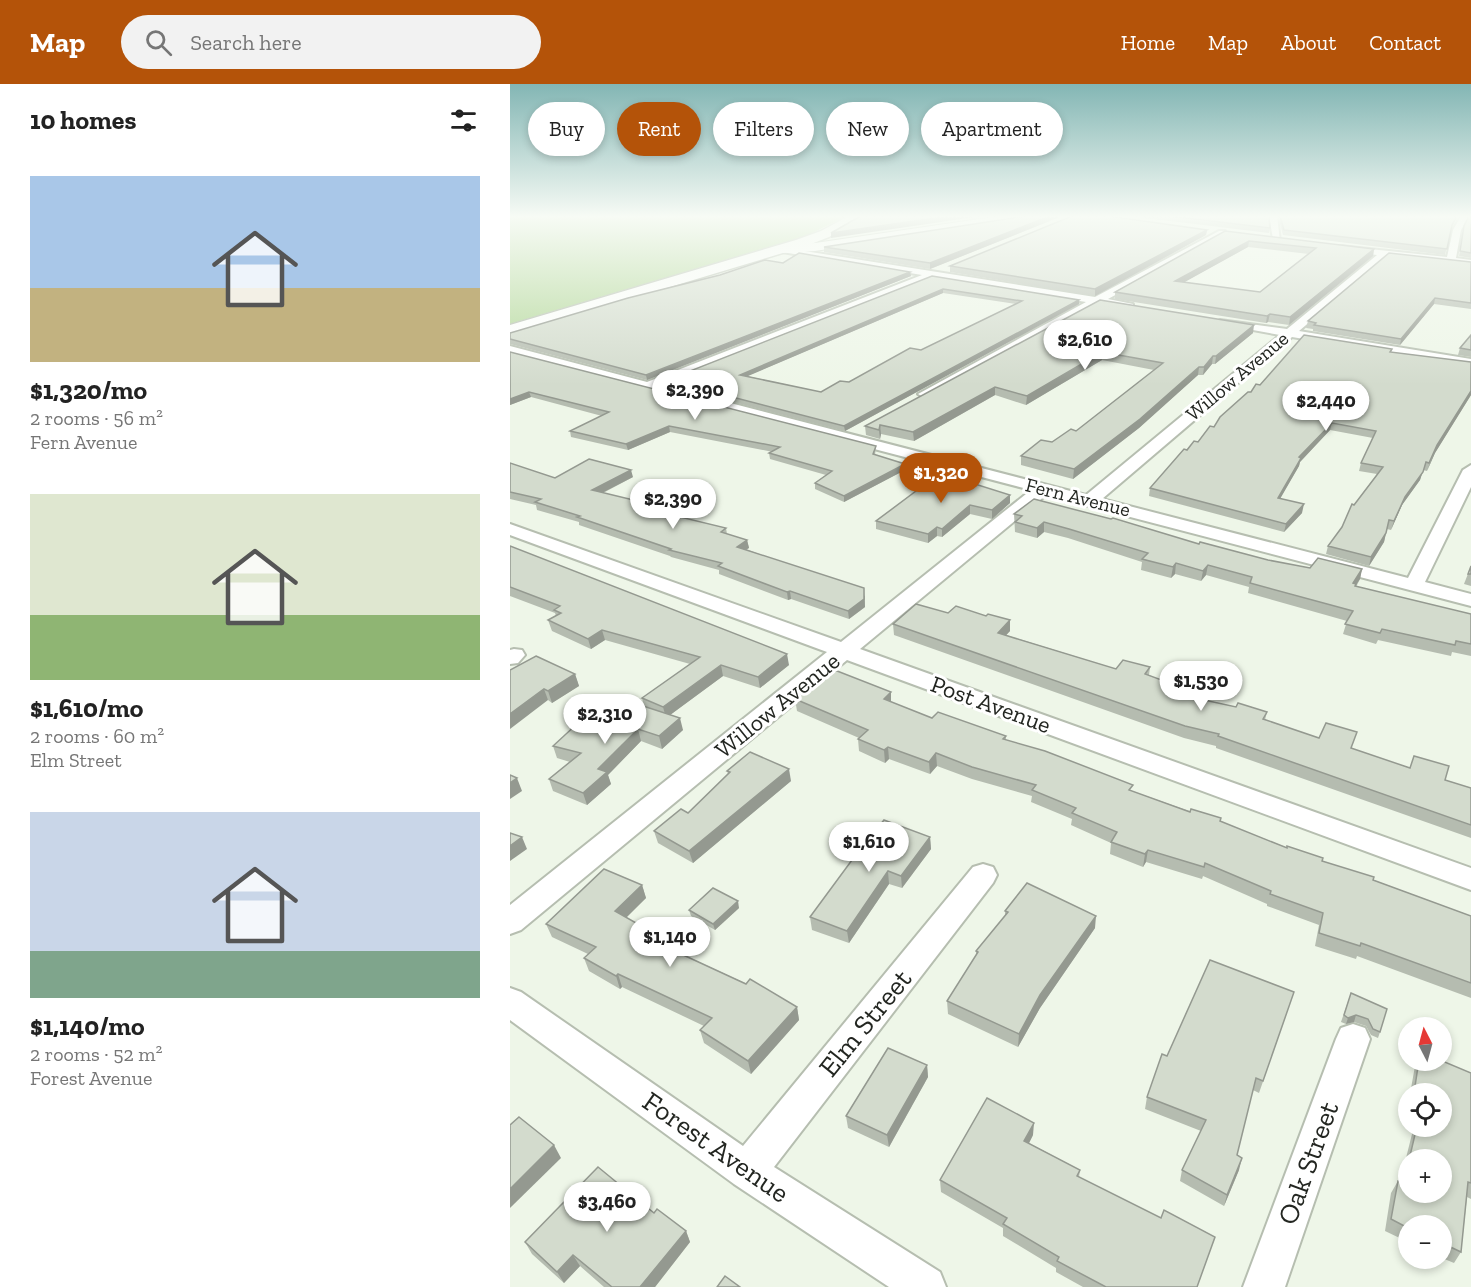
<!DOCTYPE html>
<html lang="en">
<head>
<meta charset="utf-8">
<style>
	body { margin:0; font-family:"Zilla Slab",serif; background:#f2f2f2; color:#222; height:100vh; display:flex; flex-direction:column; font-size:22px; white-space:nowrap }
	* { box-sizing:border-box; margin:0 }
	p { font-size:20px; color:#767676 }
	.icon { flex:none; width:33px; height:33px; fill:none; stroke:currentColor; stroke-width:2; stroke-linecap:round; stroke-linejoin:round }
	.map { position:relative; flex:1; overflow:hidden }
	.details { display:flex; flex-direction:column; background:#fff; width:510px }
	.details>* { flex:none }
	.banner { position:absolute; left:18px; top:18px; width:570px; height:54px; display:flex; gap:12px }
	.needle { width:39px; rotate:354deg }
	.tools { position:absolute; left:888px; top:933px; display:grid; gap:12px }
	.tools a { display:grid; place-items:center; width:54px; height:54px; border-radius:50%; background:#fff; box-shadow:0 3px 9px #0003; font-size:30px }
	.price { position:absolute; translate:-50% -51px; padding:0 14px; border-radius:21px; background:#fff; color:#222; font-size:20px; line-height:39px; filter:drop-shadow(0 2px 3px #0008) }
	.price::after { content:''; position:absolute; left:50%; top:36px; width:18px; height:14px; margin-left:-9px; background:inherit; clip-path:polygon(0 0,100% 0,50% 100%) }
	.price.current { background:#b45309; color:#fff }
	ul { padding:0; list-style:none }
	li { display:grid; align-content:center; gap:12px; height:318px; padding:0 30px }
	li span { display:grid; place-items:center; height:186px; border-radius:0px; color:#555 }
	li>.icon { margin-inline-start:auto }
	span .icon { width:108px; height:108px; fill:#fffc; stroke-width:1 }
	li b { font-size:26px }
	h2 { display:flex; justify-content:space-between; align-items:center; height:72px; padding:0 30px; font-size:26px }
	.tag { padding:0 21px; border-radius:27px; background:#fff; box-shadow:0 3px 9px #0003; font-size:21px; line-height:54px }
	.tag.current { background:#b45309; color:#fff }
	header { display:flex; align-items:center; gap:36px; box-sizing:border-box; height:84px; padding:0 30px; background:#b45309; color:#fff }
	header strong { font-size:28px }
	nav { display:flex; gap:33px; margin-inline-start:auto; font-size:21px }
	.search { width:420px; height:54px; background:#f2f2f2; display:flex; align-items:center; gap:15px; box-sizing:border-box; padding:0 21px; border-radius:33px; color:#767676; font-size:22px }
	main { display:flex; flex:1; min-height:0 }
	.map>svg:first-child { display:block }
</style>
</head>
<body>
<header>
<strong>Map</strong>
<div class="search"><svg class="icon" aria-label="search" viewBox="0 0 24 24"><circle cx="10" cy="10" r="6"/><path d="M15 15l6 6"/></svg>Search here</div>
<nav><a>Home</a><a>Map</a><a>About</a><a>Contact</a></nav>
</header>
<main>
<section class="details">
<h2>10 homes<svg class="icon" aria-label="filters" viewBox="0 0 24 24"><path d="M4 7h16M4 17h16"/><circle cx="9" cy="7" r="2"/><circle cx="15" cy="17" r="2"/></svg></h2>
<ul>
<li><span style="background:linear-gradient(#a9c7e8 60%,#c2b280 0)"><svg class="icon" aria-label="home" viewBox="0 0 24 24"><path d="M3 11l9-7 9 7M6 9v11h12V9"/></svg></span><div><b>$1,320/mo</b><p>2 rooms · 56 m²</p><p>Fern Avenue</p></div></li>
<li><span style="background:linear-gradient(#dfe7d0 65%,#8fb573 0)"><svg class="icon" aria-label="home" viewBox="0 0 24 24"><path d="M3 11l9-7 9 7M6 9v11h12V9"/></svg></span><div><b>$1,610/mo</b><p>2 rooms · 60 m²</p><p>Elm Street</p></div></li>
<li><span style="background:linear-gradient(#c9d6e8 75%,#7fa58c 0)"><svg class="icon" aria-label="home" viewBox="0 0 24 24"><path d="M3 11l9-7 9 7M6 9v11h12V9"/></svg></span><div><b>$1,140/mo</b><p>2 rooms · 52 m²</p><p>Forest Avenue</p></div></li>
</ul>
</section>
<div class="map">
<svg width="961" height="1203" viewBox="0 0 961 1203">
	<rect width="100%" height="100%" fill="#eef6e8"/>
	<path fill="#b3d799" d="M0 132H337L296 152 0 240Z"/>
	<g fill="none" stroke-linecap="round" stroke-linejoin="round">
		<defs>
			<g id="street">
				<path d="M759 132H767L770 157 763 155Z"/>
				<path d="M951 132H959L951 146 946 174 961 176V182L877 172 789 247 961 275V283L782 253 592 415 898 494 953 386 961 381V403L915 498 961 510V522L536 411 350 565 961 784V806L337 576 11 846 0 850V821L317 568 0 451V440L331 558 521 406 0 270V262L137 298 412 191 272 168 267 165 269 163 585 213 709 147H715V151L598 215 623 220V224L589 220 420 313 415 314 408 310 576 218 424 193 151 301 576 411 770 251 710 240V236L777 245 867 171 833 167 828 164 830 162 937 173 943 146Z"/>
				<path d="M4 565 12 566 15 571 8 579 0 580V566Z"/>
				<path d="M473 780 483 783 487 791 483 799 264 1083 430 1188 436 1203H379L224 1100 0 936V904L11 908 233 1062 463 783Z"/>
				<path d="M843 940 855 944 860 955 775 1203H733L826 955 831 944Z"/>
			</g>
			<path id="secondary" d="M490 132H521L516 135 305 167 272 169 266 165 272 161 305 159Z"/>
			<path id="primary" d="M339 132H355L319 153 296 162 0 251V241L286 156 311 147Z"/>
		</defs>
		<use href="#street" stroke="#b6beb0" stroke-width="4"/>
		<use href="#secondary" stroke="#b6beb0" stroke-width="2"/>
		<use href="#primary" stroke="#b6beb0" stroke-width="3"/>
		<use href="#street" fill="#fff" fill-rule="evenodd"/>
		<use href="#secondary" fill="#fff" fill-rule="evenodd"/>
		<use href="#primary" fill="#fff" fill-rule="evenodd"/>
	</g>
	<g fill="#b5bcb0" fill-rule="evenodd">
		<path d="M552 132 420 185 314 168V163Z"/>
		<path d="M619 132H759L760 144 759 149Z"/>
		<path d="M768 132H948L941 145 935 171 773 151Z"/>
		<path d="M961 132V174L949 172 954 142Z"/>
		<path d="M697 146 696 151 585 212 440 188V182Z"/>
		<path d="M715 147 864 165 863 172 779 241 758 238 756 239 605 215V208ZM738 163 799 170 750 208 674 198Z"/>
		<path d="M961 178V225L924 220 890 261 803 247V245L796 244 798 237Z"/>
		<path d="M273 179 401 192 137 296 0 260V249Z"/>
		<path d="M422 192 569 216V220L335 347 158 301 157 296ZM433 209 506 220 411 266 339 298 311 308 237 292Z"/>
		<path d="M590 216 743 249 705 280H702L693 291H688L629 344 563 395 511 381V372L566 347 644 286 592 276 516 321 485 311 404 357 371 350 370 355 356 351 355 342Z"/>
		<path d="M961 251V273L948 271 950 264Z"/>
		<path d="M882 265 881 268 961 278V311L925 369 917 387 913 386 910 396 892 421 881 446 877 445 874 458 859 482 816 470 818 462 832 443 844 421 867 390 849 387 851 379 863 354 820 346 790 378 789 382 770 414 792 429 774 448 639 412 640 404 677 366 688 358 741 308 750 301Z"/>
		<path d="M0 268 366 362 365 371 395 380V386L334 418 305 405V399L316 391 260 375 259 369 263 368 160 348 118 366 61 353 60 347 92 332 21 313 0 321Z"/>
		<path d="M0 379 45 394 123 393 93 409 174 434 216 444 217 450 237 456 239 464 236 465 355 512V523L339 535 281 515 278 516 209 490V486L161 473 160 472 69 441V438L27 426 26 421 0 415Z"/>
		<path d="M500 411V419L482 435 460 430 432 453 427 452 418 459 366 445V437Z"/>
		<path d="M504 430 689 460 758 476 800 484 852 485 850 495 846 503 961 530V572L942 568 941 572 868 556 866 560 833 550 837 537 738 509 739 503 696 491 691 497 665 490 661 494 631 486 632 478 558 454 534 448 527 454 505 448Z"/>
		<path d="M0 462 279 581 250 604 213 592 160 631 173 646 152 665 131 657 98 691 101 700 77 721 43 707 39 695 60 678 47 674 43 662 97 645 134 622 132 614 180 580 95 556 81 565 42 547 38 536 46 532 45 529 0 512Z"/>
		<path d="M961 482V502L954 500Z"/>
		<path d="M438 529 476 532 500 547 496 551 606 585 640 583 639 591 674 611 726 623 757 628 755 636 900 684 904 672 935 696 961 704V754L706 664V662L674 654 384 551 383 540Z"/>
		<path d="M0 586 65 590 69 602 42 619 38 616Z"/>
		<path d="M381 608V618L422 634 496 652V656L622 707 711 738 812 777 961 832V914L847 872 846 875 805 862 809 841 757 822V820L693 792 692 795 636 778 633 783 600 770 601 759 561 741 562 735 521 718 522 712 462 695 427 682 420 690 379 675 375 679 349 667 348 655 349 654 287 627 285 615Z"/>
		<path d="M217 687 281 697 183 779 148 759 144 747 178 729 218 690Z"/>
		<path d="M420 753 421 765 392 804 379 800 339 859 302 846 300 833Z"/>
		<path d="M132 801 136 814 116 833 152 861 287 923 289 936 241 990 194 959 190 946 194 942 112 903 110 905 79 887 74 874 78 870 42 853 36 840Z"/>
		<path d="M229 824 205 846 181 832 179 826Z"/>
		<path d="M495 827 585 844 530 924 508 963 438 930 437 917 466 872V867L495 832Z"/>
		<path d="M784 908 749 1009 743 1006 727 1071 729 1086 714 1122 670 1097 672 1086 691 1047 635 1025 637 1013 657 972Z"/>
		<path d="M841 909 870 948 868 954 861 951 856 942 844 938 836 940 831 938Z"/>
		<path d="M907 976H930L961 989V1115L957 1113 951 1168 944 1179 932 1174V1142H898V1158L875 1147 881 1109 888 1097 890 1098 904 1042H932V1010H900L905 982Z"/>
		<path d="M417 981 418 993 379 1063 338 1044 336 1032Z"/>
		<path d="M523 1051 519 1059 570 1086 569 1093 651 1134 705 1153 687 1203H573L546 1188V1184L493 1152V1144L431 1108 430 1096Z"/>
		<path d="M144 1129 176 1147 180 1158 145 1203H94L70 1182 54 1199 22 1170 15 1158Z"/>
	</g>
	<g fill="#949990">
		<path d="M439 132H472L321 154V149Z"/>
		<path d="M540 132H552L420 185V179Z"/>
		<path d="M697 146 696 151 585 212V205Z"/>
		<path d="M739 157 738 163 664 204 665 197Z"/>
		<path d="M864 165 863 172 779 241 780 233Z"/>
		<path d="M400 188 401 192 137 296 136 291Z"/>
		<path d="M433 205V209L231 295 230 291Z"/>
		<path d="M925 214 924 220 890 261 891 255Z"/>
		<path d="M569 216V220L335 347 334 342Z"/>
		<path d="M760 230 758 238 756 239 757 232Z"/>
		<path d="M744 241 743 249 705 280 706 272Z"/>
		<path d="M592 268V276L516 321 517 312Z"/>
		<path d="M703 272 702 280 693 291 694 283Z"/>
		<path d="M689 283 688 291 629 344 563 395 564 385Z"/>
		<path d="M485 303V311L404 357 403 348Z"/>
		<path d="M961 307V311L925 369 917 387 927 361Z"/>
		<path d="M19 308 21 313 0 321V315Z"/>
		<path d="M822 339 820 346 790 378 789 382 766 422 768 414 789 373Z"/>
		<path d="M370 341 371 350 370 355 369 346Z"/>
		<path d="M159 342 160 348 118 366 116 360Z"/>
		<path d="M916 378 910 396 892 421 881 446 884 437 895 413Z"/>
		<path d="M395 380V386L334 418V412Z"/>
		<path d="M121 386 123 393 84 413 82 406Z"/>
		<path d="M500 411V419L482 435V426Z"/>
		<path d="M794 420 792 429 774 448 776 440Z"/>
		<path d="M460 421V430L432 453V445Z"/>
		<path d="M173 428 174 436 166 432Z"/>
		<path d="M534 438V448L527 454V444Z"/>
		<path d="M427 443V452L418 459V450Z"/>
		<path d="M876 449 874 458 859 482 861 473Z"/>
		<path d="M237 456 239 464 229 470 227 463Z"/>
		<path d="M666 479 665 490 661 494 663 483Z"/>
		<path d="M698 481 696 491 691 497 693 487Z"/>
		<path d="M852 485 850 495 846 501 844 510 843 499Z"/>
		<path d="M354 504 355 523 339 535 338 527Z"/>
		<path d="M280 507 281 515 278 516 277 508Z"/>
		<path d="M500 536V547L488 560V549Z"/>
		<path d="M92 546 95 556 81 565 78 555Z"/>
		<path d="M277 570 279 581 250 604 248 593Z"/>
		<path d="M211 581 213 592 156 634 153 623Z"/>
		<path d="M65 590 69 602 42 619 38 607Z"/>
		<path d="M34 605 38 616 0 645V630Z"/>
		<path d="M381 608V620L374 615Z"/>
		<path d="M170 634 173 646 152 665 149 652Z"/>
		<path d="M128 645 131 657 98 691 101 700 77 721 73 709 88 685Z"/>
		<path d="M378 663 379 675 375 679 374 666Z"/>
		<path d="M426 669 427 682 420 690 419 678Z"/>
		<path d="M279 685 281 697 183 779 179 767Z"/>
		<path d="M7 694 12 707 0 715V699Z"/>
		<path d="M12 753 17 765 0 777V762Z"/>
		<path d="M420 753 421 765 392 804 391 792Z"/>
		<path d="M638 766 636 778 633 783 635 770Z"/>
		<path d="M378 787 379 800 339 859 337 847Z"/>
		<path d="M132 801 136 814 110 840 105 827Z"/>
		<path d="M228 817 229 824 205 846 203 840Z"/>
		<path d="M586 832 585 844 530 924 508 963 509 950 530 911Z"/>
		<path d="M149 852 153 864 143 857Z"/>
		<path d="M108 890 112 903 110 905 106 892Z"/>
		<path d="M287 923 289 936 241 990 238 977Z"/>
		<path d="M846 931 844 938 836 940 838 934Z"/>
		<path d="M417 981 418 993 379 1063 377 1051Z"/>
		<path d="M524 1039 523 1051 514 1069V1057Z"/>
		<path d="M44 1061 51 1074 0 1124V1105Z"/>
		<path d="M732 1074 729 1086 714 1122 717 1111Z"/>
		<path d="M176 1147 180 1158 145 1203H130Z"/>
		<path d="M63 1171 70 1182 54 1199 47 1188Z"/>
	</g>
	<g fill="#d3dbcd" stroke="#949990" stroke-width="1.5" fill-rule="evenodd">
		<path d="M354 132H439L321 149 347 134Z"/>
		<path d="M516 132H540L420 179 314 163Z"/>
		<path d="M562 132H598L697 146 585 205 440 182Z"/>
		<path d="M659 132H759L760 144Z"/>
		<path d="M770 132H947L942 141 937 165 774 146Z"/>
		<path d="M959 132H961V169L950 167 954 142Z"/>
		<path d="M715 147 864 165 780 233 760 230 757 232 605 208ZM739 157 806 164 750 208 665 197Z"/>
		<path d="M289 169 400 188 136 291 0 255V249L118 214 210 191 255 176 273 179Z"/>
		<path d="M879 169 961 178V219L925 214 891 255 804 241 806 239 798 237Z"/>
		<path d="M422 192 569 216 334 342 157 296ZM433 205 512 217 411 266 400 264 339 298 330 297 311 308 230 291Z"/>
		<path d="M590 216 744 241 706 272H703L694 283H689L630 335 564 385 511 372 531 356 542 358 561 345 566 347 653 279 592 268 517 312 485 303 403 348 370 341 369 346 355 342Z"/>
		<path d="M794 251 882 265 880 268 961 278V307L927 361 919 379 916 378 913 388 895 413 884 437 879 436 876 449 861 473 818 462 832 443 842 420 844 421 873 383 851 379 866 347 822 339 789 373 791 374 768 414 794 420 776 440 640 404 674 365 677 366 684 357 688 358 700 342 704 343 710 333 738 308H741L746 300 750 301Z"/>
		<path d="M961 251V266L950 264Z"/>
		<path d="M0 268 366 362 363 370 395 380 334 412 305 399 322 387 259 369 270 363 159 342 116 360 60 347 99 328 19 308 0 315Z"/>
		<path d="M79 375 121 386 82 406 173 428 166 432 216 444 211 448 237 456 227 463 354 504V515L338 527 280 507 277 508 208 482 212 479 159 466 161 465 67 433 70 432 25 418 31 415 0 408V379L45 394Z"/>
		<path d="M430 389 500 411 482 426 460 421 432 445 427 443 418 450 366 437Z"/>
		<path d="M524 415 601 435 603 434 689 460 690 458 758 476 800 484 808 474 852 485 843 499 846 500 845 502 961 530V560L946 557 945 561 872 545 870 549 835 540 843 527 740 499 742 493 698 481 693 487 666 479 663 483 632 475 638 469 559 445 534 438 527 444 505 438 512 432 504 430Z"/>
		<path d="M0 462 277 570 248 593 211 581 153 623 132 614 190 573 92 546 78 555 38 536 51 529 44 526 50 522 0 503Z"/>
		<path d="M961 482V490H958Z"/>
		<path d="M406 520 438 529 446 522 476 532 478 530 500 536 488 549 606 585 613 576 640 583 635 590 676 605 671 611 726 623 728 619 757 628 753 635 809 654 816 639 847 648 841 664 900 684 904 672 939 682 935 696 961 704V741L708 652 709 650 675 642 383 540Z"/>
		<path d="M26 572 65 590 38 607 34 605 0 630V586Z"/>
		<path d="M322 585 381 608 374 615 422 634 428 628 496 652 493 655 535 667 623 701 619 706 680 728 681 725 711 734 710 737 777 764V762L813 774 812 777 864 793 863 796 961 832V899L851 859 850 862 809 849 813 829 760 810 761 807 695 779 694 783 638 766 635 770 601 758 607 748 562 729 566 724 522 706 526 701 462 683 426 669 419 678 378 663 374 666 348 655 358 646 285 615Z"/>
		<path d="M127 620 170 634 149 652 128 645 88 685 97 688 73 709 39 695 71 669 43 662 69 638 97 645Z"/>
		<path d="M240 668 279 685 179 767 144 747 171 725 178 729 220 688 217 687Z"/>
		<path d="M0 691 7 694 0 699Z"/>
		<path d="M374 736 420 753 391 792 378 787 337 847 300 833 342 776Z"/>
		<path d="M0 749 12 753 0 762Z"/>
		<path d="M94 785 132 801 105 827 149 852 143 857 236 900 240 895 287 923 238 977 190 946 202 934 108 890 106 892 74 874 86 863 36 840Z"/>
		<path d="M517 799 586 832 530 911 509 950 437 917 468 868 466 867 498 828 495 827Z"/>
		<path d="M203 804 228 817 203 840 179 826Z"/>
		<path d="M700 876 784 908 753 997 746 994 727 1071 732 1074 717 1111 672 1086 696 1036 637 1013 652 970 657 972Z"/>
		<path d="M841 909 877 925 870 948 863 945 858 935 846 931 838 934 834 931Z"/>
		<path d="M378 964 417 981 377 1051 336 1032Z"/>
		<path d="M909 976H930L961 989V1099L958 1098 951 1168 932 1159V1142H898V1144L881 1135 888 1097 893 1099 898 1077V1108H932V1076H899L907 1042H932V1010H906L904 1009Z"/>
		<path d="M477 1014 524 1039 514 1057 570 1086 567 1092 651 1134 654 1126 705 1153 687 1203H596L547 1177 549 1173 493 1140 497 1134 430 1096Z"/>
		<path d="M9 1033 44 1061 0 1105V1041Z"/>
		<path d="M88 1083 144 1129 147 1125 176 1147 130 1203H102L63 1171 47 1188 15 1158Z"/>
		<path d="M215 1192 230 1203H207Z"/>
	</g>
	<linearGradient id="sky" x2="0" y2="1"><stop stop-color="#83b6b4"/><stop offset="0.44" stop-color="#f7fbf5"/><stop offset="1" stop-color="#f7fbf5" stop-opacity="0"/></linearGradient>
	<rect width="961" height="301" fill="url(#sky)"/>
	<g text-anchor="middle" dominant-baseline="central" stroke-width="6" stroke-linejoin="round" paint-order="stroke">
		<g font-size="20" fill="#232621" stroke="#fff">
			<text transform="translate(727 292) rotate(-40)">Willow Avenue</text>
			<text transform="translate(568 413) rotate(14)">Fern Avenue</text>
		</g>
		<g font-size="24" fill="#232621" stroke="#fff">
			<text transform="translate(481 620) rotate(20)">Post Avenue</text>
			<text transform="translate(267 621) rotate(-39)">Willow Avenue</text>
		</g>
		<g font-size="28" fill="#232621" stroke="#fff">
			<text transform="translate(355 939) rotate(-51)">Elm Street</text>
			<text transform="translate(206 1063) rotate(35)">Forest Avenue</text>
			<text transform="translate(798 1079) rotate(-70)">Oak Street</text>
		</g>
	</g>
</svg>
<div class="tools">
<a><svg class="needle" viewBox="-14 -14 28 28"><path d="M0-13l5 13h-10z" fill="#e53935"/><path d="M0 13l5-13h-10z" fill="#767676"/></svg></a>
<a><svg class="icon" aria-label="locate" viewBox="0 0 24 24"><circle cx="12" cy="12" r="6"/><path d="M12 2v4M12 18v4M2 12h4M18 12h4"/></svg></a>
<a>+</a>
<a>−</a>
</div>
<b class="price" style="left:575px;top:287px">$2,610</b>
<b class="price" style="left:185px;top:337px">$2,390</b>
<b class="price" style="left:816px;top:348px">$2,440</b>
<b class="price current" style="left:431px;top:420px">$1,320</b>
<b class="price" style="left:163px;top:446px">$2,390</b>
<b class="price" style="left:691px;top:628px">$1,530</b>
<b class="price" style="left:95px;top:661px">$2,310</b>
<b class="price" style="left:359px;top:789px">$1,610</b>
<b class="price" style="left:160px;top:884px">$1,140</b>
<b class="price" style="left:97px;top:1149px">$3,460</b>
<div class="banner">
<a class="tag">Buy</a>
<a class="tag current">Rent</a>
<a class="tag">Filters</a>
<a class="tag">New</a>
<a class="tag">Apartment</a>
</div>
</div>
</main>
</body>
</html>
